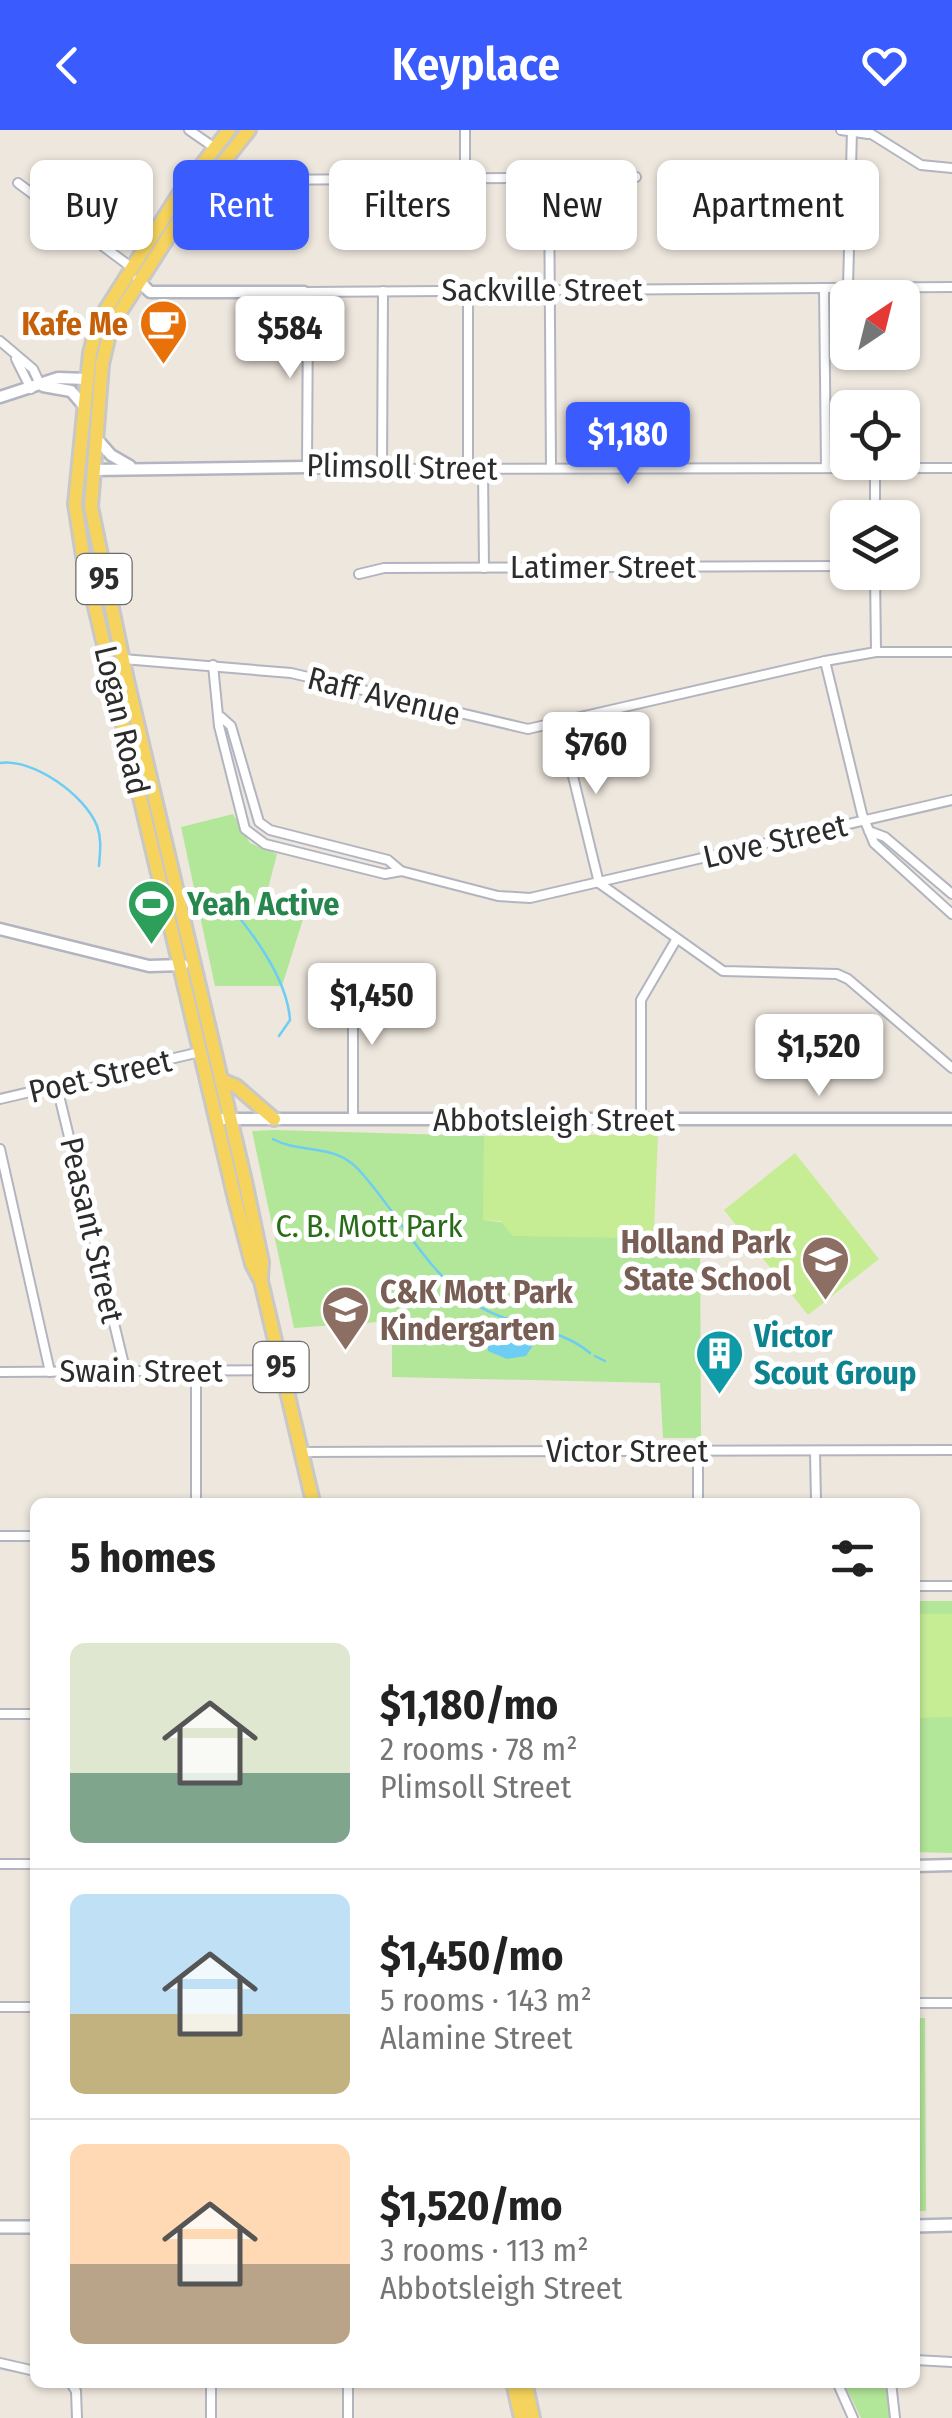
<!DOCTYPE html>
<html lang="en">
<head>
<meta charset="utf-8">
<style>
	body { margin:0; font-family:"Fira Sans Condensed",sans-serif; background:#f6f6f6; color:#222; height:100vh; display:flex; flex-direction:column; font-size:38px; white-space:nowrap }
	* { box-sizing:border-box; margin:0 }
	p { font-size:32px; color:#767676 }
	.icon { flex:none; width:55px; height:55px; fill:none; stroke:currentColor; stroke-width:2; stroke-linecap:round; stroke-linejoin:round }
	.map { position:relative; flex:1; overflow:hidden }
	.sheet { position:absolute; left:30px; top:1368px; width:890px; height:890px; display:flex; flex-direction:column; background:#fff; border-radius:15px; box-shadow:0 2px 8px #0004 }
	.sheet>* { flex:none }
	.top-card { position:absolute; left:30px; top:30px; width:892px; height:90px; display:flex; gap:20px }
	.needle { width:65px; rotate:35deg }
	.fabs { position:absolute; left:830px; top:150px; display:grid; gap:20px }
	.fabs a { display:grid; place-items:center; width:90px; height:90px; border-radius:15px; background:#fff; box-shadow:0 2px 8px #0004; font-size:50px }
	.price { position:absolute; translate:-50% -85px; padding:0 22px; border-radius:10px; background:#fff; color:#222; font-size:32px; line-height:65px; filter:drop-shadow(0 2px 5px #0008) }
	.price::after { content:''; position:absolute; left:50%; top:60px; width:30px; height:22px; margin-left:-15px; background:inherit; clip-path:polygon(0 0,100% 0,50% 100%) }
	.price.current { background:#3a5cff; color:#fff }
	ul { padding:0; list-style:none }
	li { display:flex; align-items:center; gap:30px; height:250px; padding:0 40px }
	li+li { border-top:2px solid #e0e0e0 }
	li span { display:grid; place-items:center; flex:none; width:280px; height:200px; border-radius:15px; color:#555 }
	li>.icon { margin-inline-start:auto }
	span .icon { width:120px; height:120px; fill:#fffc; stroke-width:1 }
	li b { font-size:42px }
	h2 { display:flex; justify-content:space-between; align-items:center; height:120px; padding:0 40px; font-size:42px }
	.chip { padding:0 35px; border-radius:15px; background:#fff; box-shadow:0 2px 8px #0004; font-size:35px; line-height:90px }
	.chip.current { background:#3a5cff; color:#fff }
	header { display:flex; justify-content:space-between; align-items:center; height:130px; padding:0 40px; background:#3a5cff; color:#fff; font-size:45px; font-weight:600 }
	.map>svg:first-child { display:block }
</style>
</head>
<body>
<header><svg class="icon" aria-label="back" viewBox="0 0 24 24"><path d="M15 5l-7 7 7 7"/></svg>Keyplace<svg class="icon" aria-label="heart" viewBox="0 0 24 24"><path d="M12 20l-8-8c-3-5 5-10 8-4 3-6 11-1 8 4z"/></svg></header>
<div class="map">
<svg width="952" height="2288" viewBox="0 0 952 2288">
	<rect width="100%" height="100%" fill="#eee7de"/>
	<g fill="#b2e699">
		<path d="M233 684 250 713 277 724 264 774 304 786 282 856H215L181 697Z"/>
		<path d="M274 1000 484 1006V1090L626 1108 643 1100 700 1102 701 1308H663L660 1253 392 1247V1191L294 1198 252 1001Z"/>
		<path d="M915 1471H952V1723L915 1722Z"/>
		<path d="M919 1888H925L926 2081H920Z"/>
		<path d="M844 2253H885L890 2288H861Z"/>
	</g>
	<g fill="#c6ed94">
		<path d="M658 1004 654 1100 626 1108 513 1106 500 1091 483 1090 484 1006Z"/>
		<path d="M795 1023 879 1129 808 1185 724 1080Z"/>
		<path d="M915 1484H952V1587L915 1588Z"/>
	</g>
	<path fill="#6ecdf2" d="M487 1202 534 1214 526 1226 507 1229 488 1221Z"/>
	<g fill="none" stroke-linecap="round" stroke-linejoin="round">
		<g stroke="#6ecdf2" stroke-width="2.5">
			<path d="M0 633C33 628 85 665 97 696 102 709 100 722 99 736"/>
			<path d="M225 770C251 801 287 847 290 890L279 906"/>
			<path d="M273 1009C300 1024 334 1013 358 1039 398 1082 422 1137 472 1172 508 1197 557 1195 590 1223"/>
			<path d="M595 1226 605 1231"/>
		</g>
		<defs>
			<g id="minor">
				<path d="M189 0 215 18"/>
				<path d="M465 0V50"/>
				<path d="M841 0 868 4"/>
				<path d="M865 0 921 35 952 38"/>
				<path d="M216 40 238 50 636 47"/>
				<path d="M549 48 551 338"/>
				<path d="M18 53 131 137"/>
				<path d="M848 157 852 0"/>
				<path d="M952 157 304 162 308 178 307 337 313 339 952 338"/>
				<path d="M824 158 826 337"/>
				<path d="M468 160V339"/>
				<path d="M0 211 33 239 40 254"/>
				<path d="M16 229 31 259"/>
				<path d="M382 338 383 161"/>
				<path d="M483 339 484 438"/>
				<path d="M875 388V337"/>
				<path d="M875 442 876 522"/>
				<path d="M359 444 384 438 848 436"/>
				<path d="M123 529 291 543 528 599 825 531 876 522H952"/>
				<path d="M825 531 862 684 874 713 952 784"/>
				<path d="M213 535 219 596 245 699 265 714 385 744 401 741 498 766 530 768 952 670"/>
				<path d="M221 587 231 596 259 692 270 700 388 730 401 741"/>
				<path d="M560 593 599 753 723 841 837 844 848 849 952 938"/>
				<path d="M869 701 885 707 952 764"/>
				<path d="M347 854 353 870V990"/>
				<path d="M57 957 126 1243"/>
				<path d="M0 969 200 922"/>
				<path d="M641 990V870L676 810"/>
				<path d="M0 1019 50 1242"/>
				<path d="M196 1241V1372"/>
				<path d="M0 1242 282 1240"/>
				<path d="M698 1321V1372"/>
				<path d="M815 1321 816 1372"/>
				<path d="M301 1322 952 1320"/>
				<path d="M0 1406H35"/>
				<path d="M915 1456H952"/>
				<path d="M0 1584H35"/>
				<path d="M0 1734H35"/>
				<path d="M915 1873H952"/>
				<path d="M0 1877H35"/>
				<path d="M915 2230 952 2232"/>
				<path d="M0 2233 35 2241"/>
				<path d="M70 2252 76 2261 77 2288"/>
				<path d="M211 2252V2288"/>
				<path d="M348 2252V2288"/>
				<path d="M837 2252 853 2288"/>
				<path d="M891 2252 895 2288"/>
			</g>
			<g id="tertiary">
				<path d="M138 150 150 162H304"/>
				<path d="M43 256 71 261 84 276"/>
				<path d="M0 267 58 248 87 249"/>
				<path d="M96 308 111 325 130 336"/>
				<path d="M93 340 307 337"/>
				<path d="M0 799 149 836 183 835"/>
				<path d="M223 989H952"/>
				<path d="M915 1736 952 1735"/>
			</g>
			<g id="secondary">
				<path d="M915 2096 952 2095"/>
				<path d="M0 2097H35"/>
			</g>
			<g id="primary">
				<path d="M229 0 179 64 98 192 90 223 75 374 83 426 235 1069 252 1134 261 1151 313 1372"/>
				<path d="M249 0 186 79 111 196 102 234 91 377 127 550 245 1051 262 1132 261 1148"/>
				<path d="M221 950 236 956 274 989"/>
				<path d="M513 2252 521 2288"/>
				<path d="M525 2252 533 2288"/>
			</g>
		</defs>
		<use href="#minor" stroke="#b2b4c0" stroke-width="12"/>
		<use href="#tertiary" stroke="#b2b4c0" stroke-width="15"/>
		<use href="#secondary" stroke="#b2b4c0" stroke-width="16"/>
		<use href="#primary" stroke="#c8c8c8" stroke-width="18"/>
		<use href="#minor" stroke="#fff" stroke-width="8"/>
		<use href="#tertiary" stroke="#fff" stroke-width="10"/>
		<use href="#secondary" stroke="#fff" stroke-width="11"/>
		<use href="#primary" stroke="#f5d35c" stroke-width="12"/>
	</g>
	<defs>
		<symbol id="cafe-pin" viewBox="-11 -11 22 30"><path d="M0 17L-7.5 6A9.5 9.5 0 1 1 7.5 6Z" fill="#e8710a" stroke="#fff"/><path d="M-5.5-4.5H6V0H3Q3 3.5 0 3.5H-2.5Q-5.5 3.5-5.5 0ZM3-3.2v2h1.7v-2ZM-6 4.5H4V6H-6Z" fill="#fff"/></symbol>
		<symbol id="stadium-pin" viewBox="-11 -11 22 30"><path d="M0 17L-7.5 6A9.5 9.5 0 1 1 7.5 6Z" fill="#2e9e5b" stroke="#fff"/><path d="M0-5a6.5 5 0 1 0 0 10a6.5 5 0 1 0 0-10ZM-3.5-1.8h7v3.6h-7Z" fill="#fff"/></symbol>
		<symbol id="school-pin" viewBox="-11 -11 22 30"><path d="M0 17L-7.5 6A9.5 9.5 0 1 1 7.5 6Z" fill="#8d6e63" stroke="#fff"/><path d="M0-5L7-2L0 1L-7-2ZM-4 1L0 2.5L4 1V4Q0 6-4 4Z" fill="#fff"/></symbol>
		<symbol id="building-pin" viewBox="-11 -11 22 30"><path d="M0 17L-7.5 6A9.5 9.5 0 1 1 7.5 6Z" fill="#0f9aa8" stroke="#fff"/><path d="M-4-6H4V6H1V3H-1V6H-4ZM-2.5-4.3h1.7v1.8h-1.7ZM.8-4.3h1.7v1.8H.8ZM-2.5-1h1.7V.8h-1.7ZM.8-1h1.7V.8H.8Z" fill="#fff"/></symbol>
	</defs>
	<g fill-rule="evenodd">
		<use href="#cafe-pin" x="136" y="166" width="55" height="75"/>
		<use href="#stadium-pin" x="124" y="746" width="55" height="75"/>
		<use href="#school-pin" x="798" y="1102" width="55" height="75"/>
		<use href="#school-pin" x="318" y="1152" width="55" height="75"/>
		<use href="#building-pin" x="692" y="1196" width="55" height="75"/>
	</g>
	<g text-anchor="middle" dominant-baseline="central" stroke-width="10" stroke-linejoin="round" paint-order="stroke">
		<g fill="#fff" stroke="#6b6b6b" stroke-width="2.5">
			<rect x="76.5" y="424" width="55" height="50" rx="8"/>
			<rect x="253.5" y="1212" width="55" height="50" rx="8"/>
		</g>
		<g font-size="30" font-weight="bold" fill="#2c2c2c">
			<text x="104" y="449">95</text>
			<text x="281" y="1237">95</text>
		</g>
		<g font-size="32" fill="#2c2c2c" stroke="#fff">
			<text x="542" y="160">Sackville Street</text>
			<text transform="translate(402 337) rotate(1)">Plimsoll Street</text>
			<text x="603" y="437">Latimer Street</text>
			<text transform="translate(384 566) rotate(14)">Raff Avenue</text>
			<text transform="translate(122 590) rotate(77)">Logan Road</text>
			<text transform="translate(775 711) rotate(-13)">Love Street</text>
			<text transform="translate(100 946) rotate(-13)">Poet Street</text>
			<text x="554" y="990">Abbotsleigh Street</text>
			<text transform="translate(92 1100) rotate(77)">Peasant Street</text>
			<text x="141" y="1241">Swain Street</text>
			<text x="627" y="1321">Victor Street</text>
		</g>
		<g font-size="32" font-weight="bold" fill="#c56008" stroke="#fff" text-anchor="end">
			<text x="128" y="194">Kafe Me</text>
		</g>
		<g font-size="32" font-weight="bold" fill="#27864d" stroke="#fff" text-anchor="start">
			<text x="187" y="774">Yeah Active</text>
		</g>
		<g font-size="32" fill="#296c18" stroke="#fff">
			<text x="369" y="1096">C. B. Mott Park</text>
		</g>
		<g font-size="32" font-weight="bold" fill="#785e54" stroke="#fff" text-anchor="end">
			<text x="791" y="1112">Holland Park<tspan x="791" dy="37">State School</tspan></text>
			<text x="380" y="1162" text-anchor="start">C&amp;K Mott Park<tspan x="380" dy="37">Kindergarten</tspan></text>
		</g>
		<g font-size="32" font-weight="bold" fill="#0d838f" stroke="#fff" text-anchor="start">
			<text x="754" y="1206">Victor<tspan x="754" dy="37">Scout Group</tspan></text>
		</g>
	</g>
</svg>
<div class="fabs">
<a><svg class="needle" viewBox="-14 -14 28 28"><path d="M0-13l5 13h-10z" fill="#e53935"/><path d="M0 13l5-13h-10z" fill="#767676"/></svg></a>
<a><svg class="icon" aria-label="locate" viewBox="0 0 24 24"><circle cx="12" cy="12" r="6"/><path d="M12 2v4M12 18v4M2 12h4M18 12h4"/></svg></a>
<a><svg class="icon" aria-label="layers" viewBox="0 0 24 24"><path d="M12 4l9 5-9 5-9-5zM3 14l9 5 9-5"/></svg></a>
</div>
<b class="price" style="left:290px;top:251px">$584</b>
<b class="price current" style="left:628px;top:357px">$1,180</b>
<b class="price" style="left:596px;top:667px">$760</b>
<b class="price" style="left:372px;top:918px">$1,450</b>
<b class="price" style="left:819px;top:969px">$1,520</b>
<div class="top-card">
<a class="chip">Buy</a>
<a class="chip current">Rent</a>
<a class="chip">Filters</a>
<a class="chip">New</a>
<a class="chip">Apartment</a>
</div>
<section class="sheet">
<h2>5 homes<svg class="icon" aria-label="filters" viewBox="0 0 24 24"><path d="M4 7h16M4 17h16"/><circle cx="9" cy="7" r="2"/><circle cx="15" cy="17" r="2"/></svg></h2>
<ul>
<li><span style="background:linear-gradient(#dfe7d0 65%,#7fa58c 0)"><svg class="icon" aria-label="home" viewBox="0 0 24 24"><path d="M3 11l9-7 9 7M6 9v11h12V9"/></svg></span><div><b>$1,180/mo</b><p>2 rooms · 78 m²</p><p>Plimsoll Street</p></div></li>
<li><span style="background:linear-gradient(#bfe0f5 60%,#c2b280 0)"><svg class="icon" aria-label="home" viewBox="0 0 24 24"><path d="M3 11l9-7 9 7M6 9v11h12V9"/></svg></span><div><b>$1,450/mo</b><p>5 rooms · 143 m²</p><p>Alamine Street</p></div></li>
<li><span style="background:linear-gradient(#ffd9b3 60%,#b9a48a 0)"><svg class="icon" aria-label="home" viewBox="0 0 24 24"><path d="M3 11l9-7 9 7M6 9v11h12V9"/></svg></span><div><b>$1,520/mo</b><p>3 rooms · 113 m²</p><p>Abbotsleigh Street</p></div></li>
</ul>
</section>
</div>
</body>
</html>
